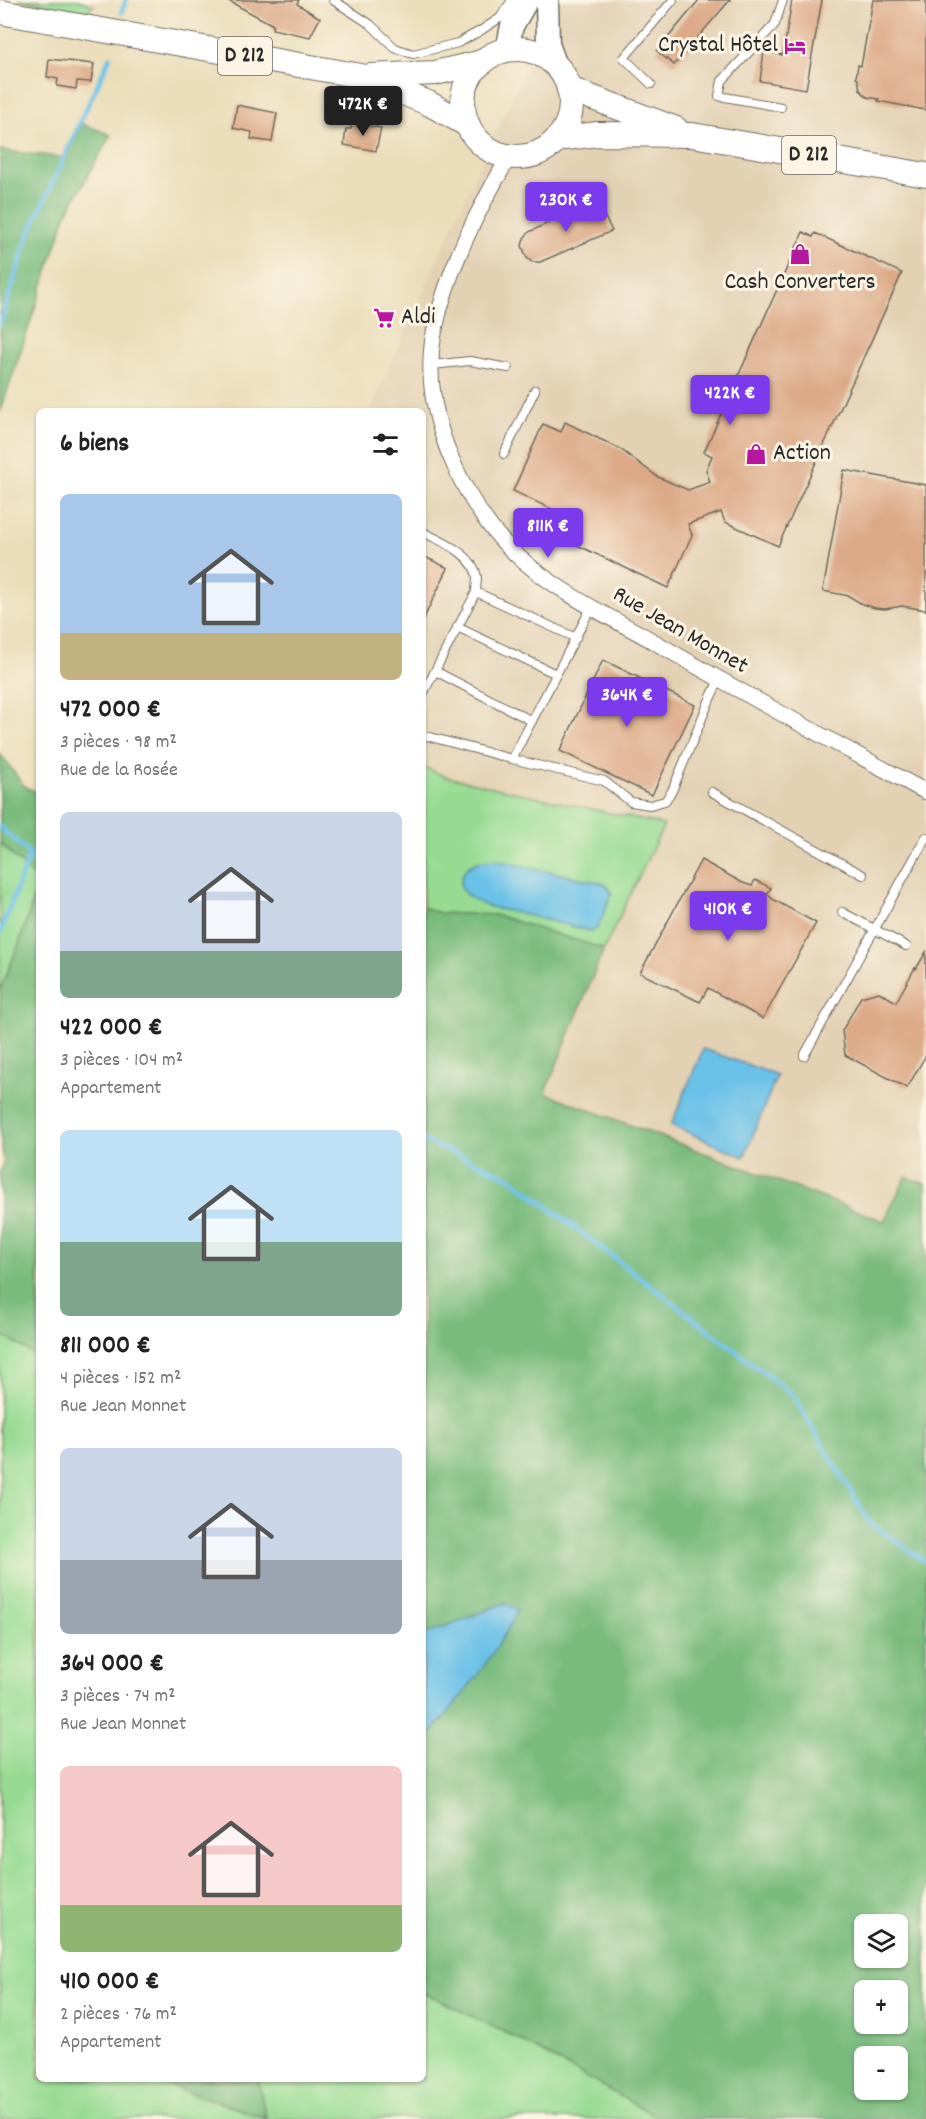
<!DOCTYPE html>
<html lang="fr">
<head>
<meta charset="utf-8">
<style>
	body { margin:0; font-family:Dekko,sans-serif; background:#f2f2f2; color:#222; height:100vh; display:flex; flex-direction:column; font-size:22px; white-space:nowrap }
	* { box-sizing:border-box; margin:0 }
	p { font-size:20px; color:#767676 }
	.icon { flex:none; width:33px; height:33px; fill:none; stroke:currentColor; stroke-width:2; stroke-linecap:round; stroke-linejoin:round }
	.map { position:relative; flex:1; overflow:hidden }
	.panel { position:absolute; left:36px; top:408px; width:390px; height:1674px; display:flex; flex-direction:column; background:#fff; border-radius:9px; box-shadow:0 2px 4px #0004 }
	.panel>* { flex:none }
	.controls { position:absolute; left:854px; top:1914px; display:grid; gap:12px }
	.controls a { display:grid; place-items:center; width:54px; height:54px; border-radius:9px; background:#fff; box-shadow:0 2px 4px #0004; font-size:30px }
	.price { position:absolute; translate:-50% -51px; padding:0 14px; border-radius:6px; background:#7c3aed; color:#fff; font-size:20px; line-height:39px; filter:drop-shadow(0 2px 3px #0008) }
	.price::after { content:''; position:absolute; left:50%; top:36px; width:18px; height:14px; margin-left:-9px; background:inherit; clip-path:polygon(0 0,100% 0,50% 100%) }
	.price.selected { background:#222; color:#fff }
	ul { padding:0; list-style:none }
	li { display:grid; align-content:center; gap:12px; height:318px; padding:0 24px }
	li span { display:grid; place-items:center; height:186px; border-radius:9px; color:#555 }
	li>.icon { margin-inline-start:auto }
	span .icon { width:108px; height:108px; fill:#fffc; stroke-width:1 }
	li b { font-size:26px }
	h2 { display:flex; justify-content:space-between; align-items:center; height:72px; padding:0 24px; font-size:26px }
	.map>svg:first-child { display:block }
</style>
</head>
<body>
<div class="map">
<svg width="926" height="2119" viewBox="0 0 926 2119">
	<rect width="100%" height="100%" fill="#fcf5e5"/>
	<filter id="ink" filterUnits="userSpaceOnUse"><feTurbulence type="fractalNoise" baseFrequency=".0167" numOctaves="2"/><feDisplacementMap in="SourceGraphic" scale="12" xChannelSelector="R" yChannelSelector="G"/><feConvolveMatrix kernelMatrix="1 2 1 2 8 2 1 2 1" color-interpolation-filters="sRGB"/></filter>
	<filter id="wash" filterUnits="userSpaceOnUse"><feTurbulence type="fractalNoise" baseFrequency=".008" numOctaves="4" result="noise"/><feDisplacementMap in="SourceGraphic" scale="24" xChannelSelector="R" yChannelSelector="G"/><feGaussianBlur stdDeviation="1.35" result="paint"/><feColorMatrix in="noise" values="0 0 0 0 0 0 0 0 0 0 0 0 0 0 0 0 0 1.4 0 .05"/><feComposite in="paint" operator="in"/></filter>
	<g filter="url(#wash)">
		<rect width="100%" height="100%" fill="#eaddb9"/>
		<path fill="#e3d1b4" d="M559 0H926V1184L906 1177 884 1221 544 1093 604 949 664 825 447 777 423 767V411H370L471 185Z"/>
		<g fill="#97db93" stroke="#61835f" stroke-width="1.5">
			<path d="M19 0H78L94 5 87 11H78Z"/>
			<path d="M423 767 447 777 664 825 604 949 495 915 439 913 423 907Z"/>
			<path d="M0 843 39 881 20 941 0 991Z"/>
			<path d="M0 1333 39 1358V2079H150L265 2118 258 2079H423V1992L516 2038 661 2119H0Z"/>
		</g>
		<g fill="#79bb7d" stroke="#527354" stroke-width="1.5" fill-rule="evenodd">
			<path d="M82 124 111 135 67 213 0 413V150L66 158Z"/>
			<path d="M0 754 25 787 39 793V881L0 843Z"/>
			<path d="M39 883V1358L0 1333V1172L4 1162 0 1136V991L20 941Z"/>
			<path d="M423 907 439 913 495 915 604 949 545 1093 884 1221 906 1177 926 1184V2119H661L516 2038 423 1992V1742L444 1719 505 1603 423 1635ZM864 1924H897V1958H864ZM864 1990H897V2024H864ZM864 2056H897V2090H864Z"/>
			<path d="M150 2079H258L266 2118Z"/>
		</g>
		<g fill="#6bc1e8" stroke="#4b768a" stroke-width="1.5">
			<path d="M495 860 606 884 612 893 597 929 591 931C567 925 543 919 518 913 502 910 484 907 470 897 461 892 458 883 463 874 469 861 483 861 495 860Z"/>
			<path d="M703 1049 777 1075 744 1157 671 1125Z"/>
			<path d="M505 1603 518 1610C496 1654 456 1705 423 1742V1635Z"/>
		</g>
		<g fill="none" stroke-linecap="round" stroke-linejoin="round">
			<g stroke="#6bc1e8" stroke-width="5">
				<path d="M122 12 126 0"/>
				<path d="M0 324 28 236 110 57"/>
				<path d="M0 827 30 854 39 869"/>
				<path d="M0 933 30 854"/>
				<path d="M423 1140 509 1177 792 1394 870 1523 926 1562"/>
			</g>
		</g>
		<g id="blocks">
			<g fill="#dca885">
				<path d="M227 0H299L297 4 320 18 310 37 272 29 273 25Z"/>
				<path d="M699 0H730L674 65 657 51Z"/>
				<path d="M792 0H822L806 89 760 81 764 52 783 55Z"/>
				<path d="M873 0H926V110L878 101 879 99 867 97 860 90 858 79 856 78 858 65 861 66Z"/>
				<path d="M49 59 94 64 91 82 77 81 76 89 57 86 58 79 47 77Z"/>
				<path d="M237 105 277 113 272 142 251 139 252 132 233 128Z"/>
				<path d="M352 123 381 128 376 151 344 145 346 129H351Z"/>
				<path d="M596 200 612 231 540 262H532L527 258 522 246 524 238 529 232Z"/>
				<path d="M803 232 813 237 815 233 902 273 778 546 725 522 721 512 688 524 692 535 668 588 568 541 577 521 513 491 543 424 561 432 565 422 620 449 658 477 688 490 710 482 706 470 712 456 704 452Z"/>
				<path d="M844 470 926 485V610L902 606 885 609 875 608 862 604 849 596 823 591Z"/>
				<path d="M423 556 448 568 423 620Z"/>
				<path d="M603 660 695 705 652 795 560 751Z"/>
				<path d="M701 860 743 883 752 886 755 880 771 888 767 894 774 900 816 923 763 1019 708 988 700 1002 640 973Z"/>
				<path d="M926 952V1055L907 1088 845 1055 842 1031 861 997 879 992 896 1002 915 968 916 969Z"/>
			</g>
		</g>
	</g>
	<g filter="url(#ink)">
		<use href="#blocks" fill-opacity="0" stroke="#6e695d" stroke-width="1.5"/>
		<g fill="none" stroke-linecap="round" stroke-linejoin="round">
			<defs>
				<g id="lane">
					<path d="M333 0 370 24 395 48 413 54 458 43 480 31 500 18 512 0"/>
					<path d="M651 84 624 58 673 0"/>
					<path d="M781 107 719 96 722 81 775 24 783 0"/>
					<path d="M432 365 470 361 508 368"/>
					<path d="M504 454 535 390"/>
					<path d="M423 532C442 542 473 553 477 577 477 581 476 587 476 592L576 638"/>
					<path d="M592 606 512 759 604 781 631 802 650 805 665 801 672 791 710 699 719 680"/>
					<path d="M457 627 556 674"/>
					<path d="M435 671 532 721"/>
					<path d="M423 694 476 592"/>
					<path d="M423 735 512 759"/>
					<path d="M712 792 863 875"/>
					<path d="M842 912 906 946"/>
					<path d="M804 1056 926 837"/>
				</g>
				<path id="street" d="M509 157C477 211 447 270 434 333 425 378 436 426 455 467 471 502 491 533 521 559 560 593 608 616 653 641 743 694 834 742 926 792"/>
				<g id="secondary">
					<path d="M547 0 548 44 556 66"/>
					<path d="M507 50 512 26 527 0"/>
				</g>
				<g id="primary">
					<path d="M0 12 361 76 428 103 468 125"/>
					<circle cx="517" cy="103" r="54"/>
					<path d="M370 76 435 73 483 62"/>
					<path d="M569 89 676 129"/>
					<path d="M557 139 598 134 692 135 926 175"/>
				</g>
			</defs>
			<use href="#lane" stroke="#6e695d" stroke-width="10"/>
			<use href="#street" stroke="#6e695d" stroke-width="17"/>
			<use href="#secondary" stroke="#6e695d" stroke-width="25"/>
			<use href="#primary" stroke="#6e695d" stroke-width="26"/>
			<use href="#lane" stroke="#fff" stroke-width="8"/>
			<use href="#street" stroke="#fff" stroke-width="15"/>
			<use href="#secondary" stroke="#fff" stroke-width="22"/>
			<use href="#primary" stroke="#fff" stroke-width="24"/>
		</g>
	</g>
	<defs>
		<symbol id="hotel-bare" viewBox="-9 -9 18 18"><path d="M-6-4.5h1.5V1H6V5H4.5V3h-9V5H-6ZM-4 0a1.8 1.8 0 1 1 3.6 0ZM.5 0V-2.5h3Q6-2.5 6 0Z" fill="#b5179e" stroke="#fcf5e5" stroke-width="2.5" paint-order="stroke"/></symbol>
		<symbol id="shop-bare" viewBox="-9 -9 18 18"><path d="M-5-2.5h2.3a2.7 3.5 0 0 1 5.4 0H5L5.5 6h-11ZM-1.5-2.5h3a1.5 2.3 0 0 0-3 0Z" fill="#b5179e" stroke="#fcf5e5" stroke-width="2.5" paint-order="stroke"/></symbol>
		<symbol id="supermarket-bare" viewBox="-9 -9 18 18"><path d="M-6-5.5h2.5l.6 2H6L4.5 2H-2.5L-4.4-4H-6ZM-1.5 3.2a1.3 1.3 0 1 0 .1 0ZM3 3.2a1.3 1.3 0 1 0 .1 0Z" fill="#b5179e" stroke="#fcf5e5" stroke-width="2.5" paint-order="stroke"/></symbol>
	</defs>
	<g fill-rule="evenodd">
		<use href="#hotel-bare" x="780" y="31" width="30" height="30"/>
		<use href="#shop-bare" x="785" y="239" width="30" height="30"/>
		<use href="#supermarket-bare" x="369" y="303" width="30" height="30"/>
		<use href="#shop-bare" x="741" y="439" width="30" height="30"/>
	</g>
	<g text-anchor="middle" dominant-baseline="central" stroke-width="6" stroke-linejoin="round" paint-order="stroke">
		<g fill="#fcf5e5" stroke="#6a6863" stroke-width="1.5">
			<rect x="218" y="37" width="54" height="38" rx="4.5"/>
			<rect x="782" y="136" width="54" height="38" rx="4.5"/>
		</g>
		<g font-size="22" font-weight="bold" fill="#2b2b2b">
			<text x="245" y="56">D 212</text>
			<text x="809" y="155">D 212</text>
		</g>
		<g font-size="24" fill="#2b2b2b" stroke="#fcf5e5" text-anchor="start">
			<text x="778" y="46" text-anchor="end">Crystal Hôtel</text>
			<text x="800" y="283" text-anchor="middle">Cash Converters</text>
			<text x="401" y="318">Aldi</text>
			<text x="773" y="454">Action</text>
		</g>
		<g font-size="24" fill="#2b2b2b" stroke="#fcf5e5">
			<text transform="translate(680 631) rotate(30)">Rue Jean Monnet</text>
		</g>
	</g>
</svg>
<div class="controls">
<a><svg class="icon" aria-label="layers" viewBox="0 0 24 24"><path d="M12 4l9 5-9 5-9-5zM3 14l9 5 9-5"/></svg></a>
<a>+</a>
<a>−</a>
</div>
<b class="price selected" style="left:363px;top:137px">472K €</b>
<b class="price" style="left:566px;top:233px">230K €</b>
<b class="price" style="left:730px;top:426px">422K €</b>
<b class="price" style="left:548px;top:559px">811K €</b>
<b class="price" style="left:627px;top:728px">364K €</b>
<b class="price" style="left:728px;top:942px">410K €</b>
<section class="panel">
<h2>6 biens<svg class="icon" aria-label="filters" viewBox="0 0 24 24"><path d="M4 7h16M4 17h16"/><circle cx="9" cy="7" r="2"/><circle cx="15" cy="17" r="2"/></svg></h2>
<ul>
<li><span style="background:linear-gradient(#a9c7e8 75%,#c2b280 0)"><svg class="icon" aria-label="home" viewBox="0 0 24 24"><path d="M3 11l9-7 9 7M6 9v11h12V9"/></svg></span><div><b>472 000 €</b><p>3 pièces · 98 m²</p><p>Rue de la Rosée</p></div></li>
<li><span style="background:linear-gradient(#c9d6e8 75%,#7fa58c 0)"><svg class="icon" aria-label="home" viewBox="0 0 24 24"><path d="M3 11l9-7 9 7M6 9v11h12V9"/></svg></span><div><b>422 000 €</b><p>3 pièces · 104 m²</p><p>Appartement</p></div></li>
<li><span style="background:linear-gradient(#bfe0f5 60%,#7fa58c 0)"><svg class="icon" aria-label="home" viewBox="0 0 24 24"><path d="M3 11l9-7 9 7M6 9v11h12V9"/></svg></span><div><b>811 000 €</b><p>4 pièces · 152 m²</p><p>Rue Jean Monnet</p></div></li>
<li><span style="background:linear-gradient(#c9d6e8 60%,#9aa5b1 0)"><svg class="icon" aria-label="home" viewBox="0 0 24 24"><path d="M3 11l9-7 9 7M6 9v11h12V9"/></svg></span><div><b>364 000 €</b><p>3 pièces · 74 m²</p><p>Rue Jean Monnet</p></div></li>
<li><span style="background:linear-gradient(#f6c9c9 75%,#8fb573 0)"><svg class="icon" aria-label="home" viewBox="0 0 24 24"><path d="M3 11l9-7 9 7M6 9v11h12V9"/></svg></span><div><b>410 000 €</b><p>2 pièces · 76 m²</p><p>Appartement</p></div></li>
</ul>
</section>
</div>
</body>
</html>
